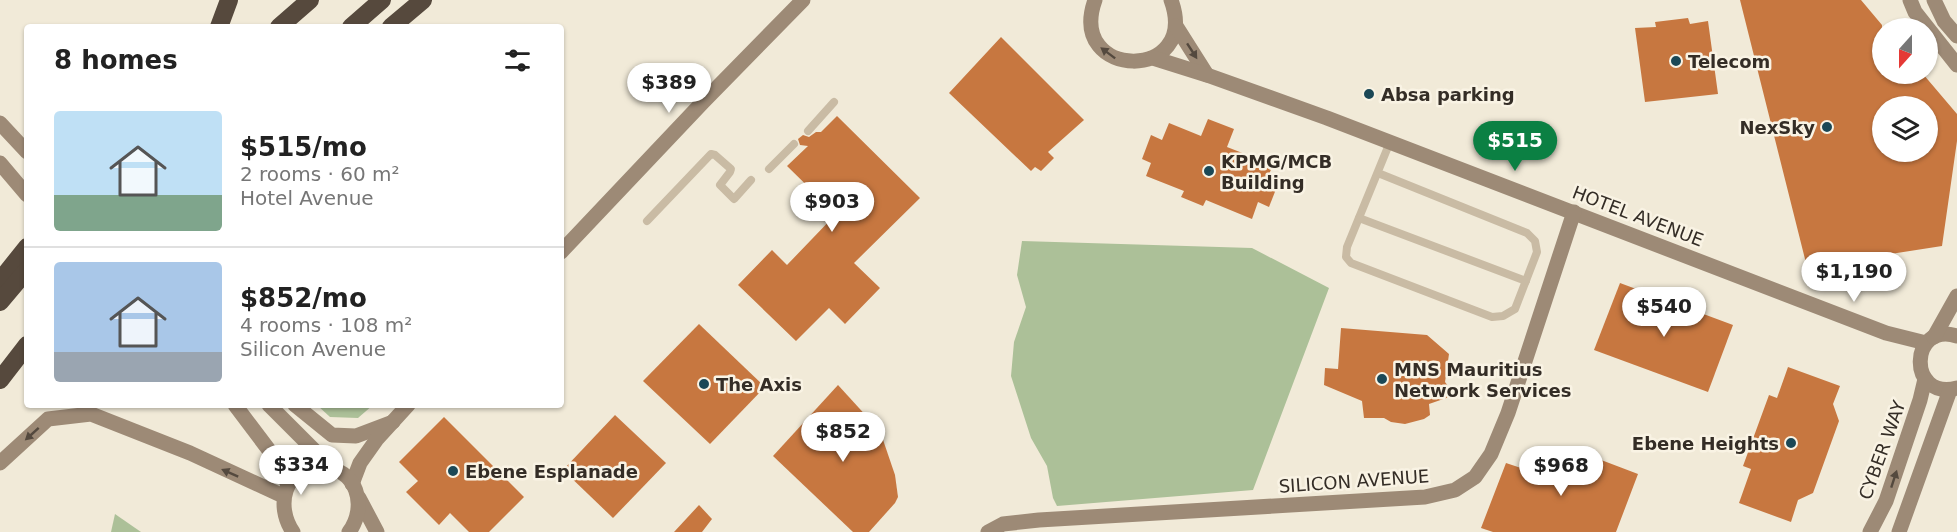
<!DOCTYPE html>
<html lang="en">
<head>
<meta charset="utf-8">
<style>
	body { margin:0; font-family:"DejaVu Sans",sans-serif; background:#f6f6f6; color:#222; height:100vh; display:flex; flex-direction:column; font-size:22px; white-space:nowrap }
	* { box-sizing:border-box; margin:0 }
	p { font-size:20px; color:#767676 }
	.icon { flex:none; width:33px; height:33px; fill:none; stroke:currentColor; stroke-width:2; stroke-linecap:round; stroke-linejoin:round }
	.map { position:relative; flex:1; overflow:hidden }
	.panel { position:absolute; left:24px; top:24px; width:540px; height:384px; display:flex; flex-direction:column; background:#fff; border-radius:6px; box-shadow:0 2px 4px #0004 }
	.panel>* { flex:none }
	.needle { width:39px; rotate:201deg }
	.buttons { position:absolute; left:1872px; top:18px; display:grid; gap:12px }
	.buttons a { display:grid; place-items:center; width:66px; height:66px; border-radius:50%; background:#fff; box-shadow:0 2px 4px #0004; font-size:30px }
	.price { position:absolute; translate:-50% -51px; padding:0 14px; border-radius:21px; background:#fff; color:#222; font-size:20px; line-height:39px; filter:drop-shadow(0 2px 3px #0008) }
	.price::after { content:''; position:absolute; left:50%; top:36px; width:18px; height:14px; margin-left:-9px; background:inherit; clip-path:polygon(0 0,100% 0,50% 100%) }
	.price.active { background:#0b8043; color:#fff }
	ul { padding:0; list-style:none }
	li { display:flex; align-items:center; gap:18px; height:150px; padding:0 30px }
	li+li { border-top:2px solid #e0e0e0 }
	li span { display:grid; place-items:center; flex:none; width:168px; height:120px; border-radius:6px; color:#555 }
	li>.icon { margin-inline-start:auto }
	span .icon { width:72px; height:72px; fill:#fffc; stroke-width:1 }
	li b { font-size:26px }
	h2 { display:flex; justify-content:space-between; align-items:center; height:72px; padding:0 30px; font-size:26px }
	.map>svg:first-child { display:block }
</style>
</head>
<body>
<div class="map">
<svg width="1957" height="532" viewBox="0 0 1957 532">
	<rect width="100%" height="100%" fill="#f1ead8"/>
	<g fill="#acc098">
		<path d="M1022 241 1252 248 1329 288 1253 490 1057 506 1053 498 1047 466 1031 438 1011 376 1014 342 1026 307 1017 275Z"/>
		<path d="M317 405H373L358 418 330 417Z"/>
		<path d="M115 514 141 532H111Z"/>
	</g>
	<g fill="#c77740" fill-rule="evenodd">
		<path d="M1740 0H1861L1882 25V74H1923L1957 114V141L1942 246 1807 267ZM1882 106H1928V152H1882Z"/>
		<path d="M1688 18 1690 24 1708 21 1718 94 1645 102 1635 28 1656 27 1655 22Z"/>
		<path d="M1001 37 1084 120 1048 152 1054 158 1041 171 1035 167 1031 171 949 93Z"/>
		<path d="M837 116 920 198 854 263 880 288 845 324 829 308 796 341 738 285 772 250 787 265 836 214 787 166 808 146 800 145 798 139 803 135 809 137 816 132H821Z"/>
		<path d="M1208 119 1234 129 1227 147 1273 165 1267 179 1278 184 1269 207 1258 202 1252 219 1206 200 1203 206 1181 197 1184 191 1146 176 1151 163 1142 159 1151 135 1162 140 1169 123 1201 136Z"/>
		<path d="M1620 283 1733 325 1708 392 1594 350Z"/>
		<path d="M699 324 765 387 710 444 643 381Z"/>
		<path d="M1341 328 1427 335 1449 354 1445 382 1455 395 1429 404 1430 415 1424 419 1405 424 1391 422 1384 418H1364L1362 401 1324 385 1325 368 1338 369Z"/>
		<path d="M1788 367 1840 386 1833 404 1839 421 1813 493 1798 500 1791 522 1739 503 1751 469 1743 466 1769 395 1777 398Z"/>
		<path d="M838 385 880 431 895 475 898 497 895 503 869 532H853L773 456Z"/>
		<path d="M615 415 666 463 613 518 563 470Z"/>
		<path d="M444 417 524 497 489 532H469L450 513 439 525 406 492 418 481 399 462Z"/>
		<path d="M1567 447 1638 474 1616 532H1493L1481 528 1506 463 1521 468 1537 467 1549 460 1561 464Z"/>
		<path d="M699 505 712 519 702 532H674Z"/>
	</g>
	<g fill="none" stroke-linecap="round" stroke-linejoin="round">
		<g stroke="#c9bba4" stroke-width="8">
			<path d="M808 131 834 102"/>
			<path d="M769 169 794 144"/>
			<path d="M1378 173 1527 233 1535 241 1537 252 1515 309 1503 316 1492 317 1351 263 1346 257 1347 247 1390 142"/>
			<path d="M1359 218 1526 281"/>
			<path d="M647 221 711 154 715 155 731 169 730 172 720 185 734 199 751 180"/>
		</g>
		<g stroke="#9d8a76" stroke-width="15">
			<path d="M1095 0C1066 81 1201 82 1171 0"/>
			<path d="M1910 0 1915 12 1957 65"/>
			<path d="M1934 0 1944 21 1957 36"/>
			<path d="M1176 26 1207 75"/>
			<path d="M1153 58 1207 75 1327 118 1886 333 1926 343"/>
			<path d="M0 123 27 152"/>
			<path d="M0 163 27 195"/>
			<path d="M561 252 703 102 803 0"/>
			<path d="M1957 336C1909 321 1907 401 1957 388"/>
			<path d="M1934 337 1957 296"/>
			<path d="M235 405 278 462 288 485"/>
			<path d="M269 405 333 469"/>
			<path d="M295 405 332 435 356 436 393 422"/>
			<path d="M0 463 48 419 91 414 190 453 283 496"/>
			<path d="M352 484 360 463 377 439 408 405"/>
			<path d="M359 498 377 532"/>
			<path d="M293 532C275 506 284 467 321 467 357 468 368 506 349 532"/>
			<path d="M988 532 1003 524 1039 520 1425 497 1455 490 1475 477 1491 454 1508 413 1574 212"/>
			<path d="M1870 532 1886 501 1920 400 1925 379"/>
			<path d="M1899 532 1950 390"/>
		</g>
		<g stroke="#56493d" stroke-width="18">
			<path d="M219 27 229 0"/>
			<path d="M279 27 310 0"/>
			<path d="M351 27 382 0"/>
			<path d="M391 27 423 0"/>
			<path d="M0 281 27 247"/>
			<path d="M0 302 27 270"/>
			<path d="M0 380 27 345"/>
		</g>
	</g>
	<defs><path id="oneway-solid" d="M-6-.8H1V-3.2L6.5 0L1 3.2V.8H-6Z" transform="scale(1.5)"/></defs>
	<g fill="#54493e">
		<use href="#oneway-solid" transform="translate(1192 51) rotate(57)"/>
		<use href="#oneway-solid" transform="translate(1108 53) rotate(-143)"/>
		<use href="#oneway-solid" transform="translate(32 434) rotate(138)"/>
		<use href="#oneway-solid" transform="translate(230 473) rotate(-156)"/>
		<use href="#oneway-solid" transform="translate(1894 479) rotate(-72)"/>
	</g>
	<g fill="#1b4856" stroke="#f9f3e4" stroke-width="2">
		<circle cx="1676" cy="61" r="6"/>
		<circle cx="1369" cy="94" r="6"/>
		<circle cx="1827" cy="127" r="6"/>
		<circle cx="1209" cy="171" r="6"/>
		<circle cx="1382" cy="379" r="6"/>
		<circle cx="704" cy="384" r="6"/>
		<circle cx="1791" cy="443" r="6"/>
		<circle cx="453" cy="471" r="6"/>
	</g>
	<g text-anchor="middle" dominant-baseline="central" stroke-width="5" stroke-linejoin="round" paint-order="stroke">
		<g font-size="18" font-weight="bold" fill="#342d26" stroke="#f9f3e4" text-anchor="start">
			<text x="1688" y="61">Telecom</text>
			<text x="1381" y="94">Absa parking</text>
			<text x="1815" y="127" text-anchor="end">NexSky</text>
			<text x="1221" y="161">KPMG/MCB<tspan x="1221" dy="21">Building</tspan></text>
			<text x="1394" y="369">MNS Mauritius<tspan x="1394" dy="21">Network Services</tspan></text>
			<text x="716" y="384">The Axis</text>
			<text x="1779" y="443" text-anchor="end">Ebene Heights</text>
			<text x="465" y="471">Ebene Esplanade</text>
		</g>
		<g font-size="18" fill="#342d26" stroke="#f9f3e4">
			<text transform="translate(1638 216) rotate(21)">HOTEL AVENUE</text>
			<text transform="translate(1882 450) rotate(-70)">CYBER WAY</text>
			<text transform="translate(1354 481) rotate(-4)">SILICON AVENUE</text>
		</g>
	</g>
</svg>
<div class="buttons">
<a><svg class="needle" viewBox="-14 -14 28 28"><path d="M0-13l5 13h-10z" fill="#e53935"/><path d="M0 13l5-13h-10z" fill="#767676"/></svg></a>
<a><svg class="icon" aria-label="layers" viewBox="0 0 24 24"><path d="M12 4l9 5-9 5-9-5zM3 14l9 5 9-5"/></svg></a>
</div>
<b class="price" style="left:669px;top:114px">$389</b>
<b class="price active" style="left:1515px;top:172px">$515</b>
<b class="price" style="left:832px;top:233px">$903</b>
<b class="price" style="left:1854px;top:303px">$1,190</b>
<b class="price" style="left:1664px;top:338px">$540</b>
<b class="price" style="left:843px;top:463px">$852</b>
<b class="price" style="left:301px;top:496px">$334</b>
<b class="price" style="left:1561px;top:497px">$968</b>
<section class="panel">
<h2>8 homes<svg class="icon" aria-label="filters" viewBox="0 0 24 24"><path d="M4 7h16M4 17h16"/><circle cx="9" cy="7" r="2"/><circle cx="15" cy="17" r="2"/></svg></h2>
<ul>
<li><span style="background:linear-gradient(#bfe0f5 70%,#7fa58c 0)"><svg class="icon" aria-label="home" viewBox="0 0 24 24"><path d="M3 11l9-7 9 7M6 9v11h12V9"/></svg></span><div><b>$515/mo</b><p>2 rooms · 60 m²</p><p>Hotel Avenue</p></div></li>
<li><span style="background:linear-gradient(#a9c7e8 75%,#9aa5b1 0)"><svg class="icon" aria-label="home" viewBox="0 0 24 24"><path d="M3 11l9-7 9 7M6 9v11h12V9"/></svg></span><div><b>$852/mo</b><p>4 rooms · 108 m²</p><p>Silicon Avenue</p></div></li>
</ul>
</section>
</div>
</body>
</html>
